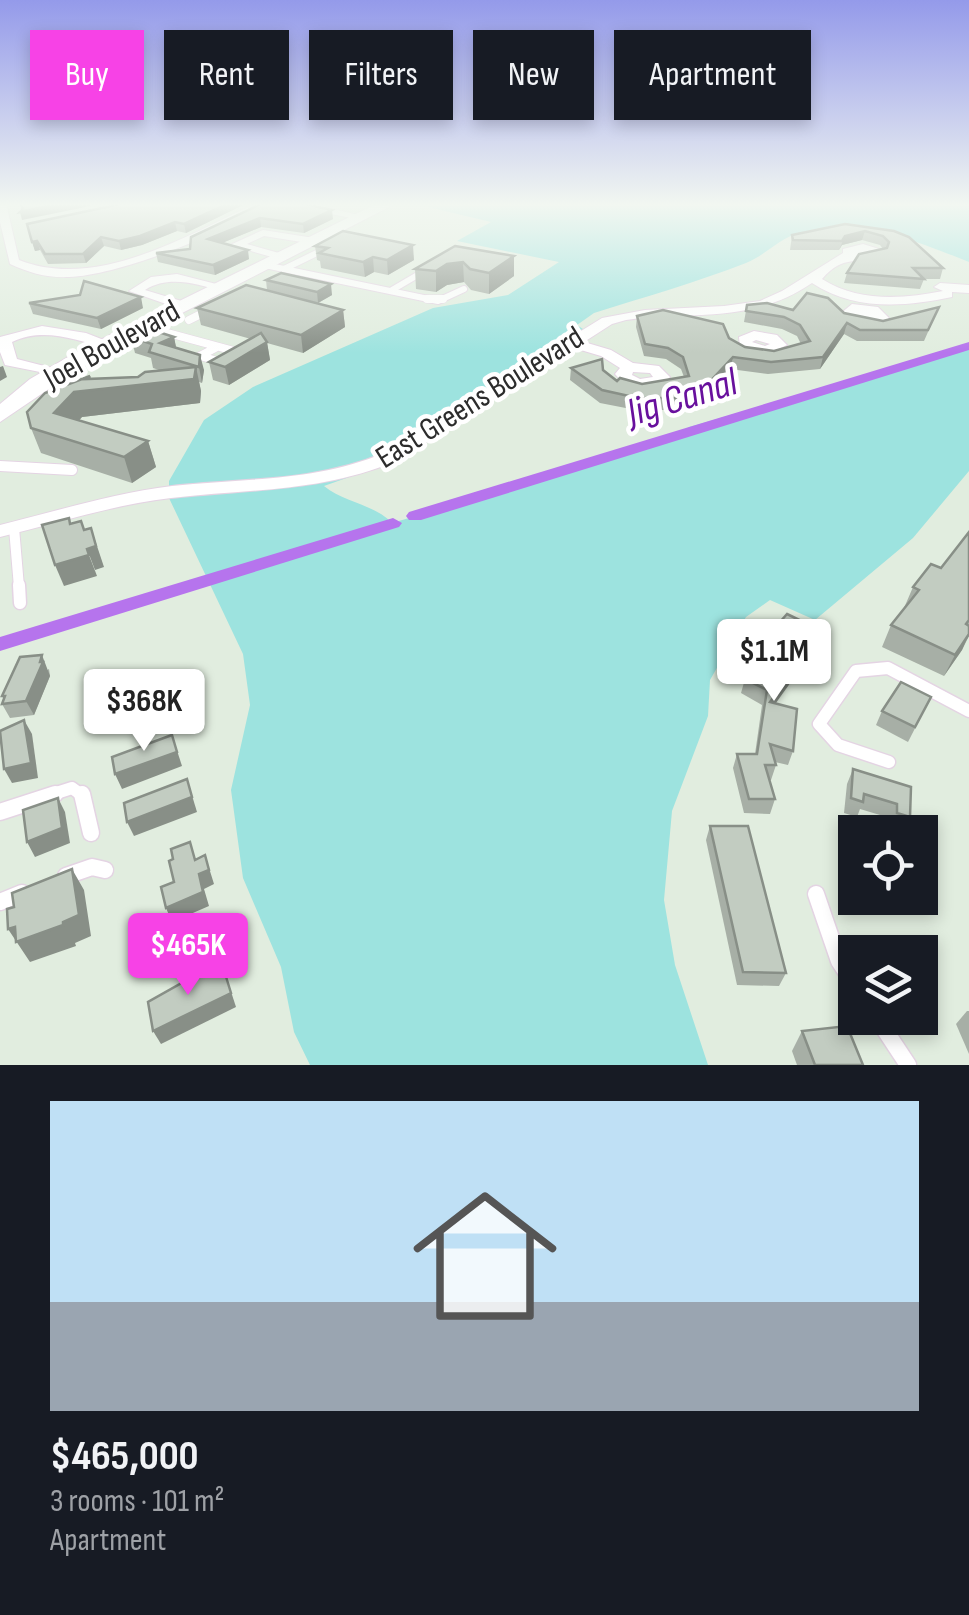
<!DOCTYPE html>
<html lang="en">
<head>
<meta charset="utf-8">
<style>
	body { margin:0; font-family:"Sofia Sans Condensed",sans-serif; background:#242831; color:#f1f3f6; height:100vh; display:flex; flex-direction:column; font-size:38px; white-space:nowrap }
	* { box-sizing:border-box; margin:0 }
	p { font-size:32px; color:#9ea1a6 }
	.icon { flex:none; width:55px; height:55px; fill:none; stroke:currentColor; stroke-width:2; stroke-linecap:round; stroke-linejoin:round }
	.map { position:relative; height:1065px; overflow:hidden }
	.panel { display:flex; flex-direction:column; background:#171b24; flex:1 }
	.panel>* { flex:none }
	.banner { position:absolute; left:30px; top:30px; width:910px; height:90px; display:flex; gap:20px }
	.buttons { position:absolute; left:838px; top:815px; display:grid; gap:20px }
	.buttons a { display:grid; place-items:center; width:100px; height:100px; border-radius:0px; background:#171b24; box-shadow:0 5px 15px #0003; font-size:50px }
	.price { position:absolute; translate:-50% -85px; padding:0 22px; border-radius:10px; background:#fff; color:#222; font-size:32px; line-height:65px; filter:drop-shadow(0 2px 5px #0008) }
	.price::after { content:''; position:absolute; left:50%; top:60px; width:30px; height:22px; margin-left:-15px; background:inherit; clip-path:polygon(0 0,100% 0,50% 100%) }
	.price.on { background:#f742e6; color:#fff }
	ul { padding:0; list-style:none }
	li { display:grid; align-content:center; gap:20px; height:530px; padding:0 50px }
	li span { display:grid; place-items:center; height:310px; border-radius:0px; color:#555 }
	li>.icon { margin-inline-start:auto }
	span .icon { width:180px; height:180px; fill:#fffc; stroke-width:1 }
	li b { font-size:42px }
	.pill { padding:0 35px; border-radius:0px; background:#171b24; box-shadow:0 5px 15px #0003; font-size:35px; line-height:90px }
	.pill.on { background:#f742e6; color:#fff }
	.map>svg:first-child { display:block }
</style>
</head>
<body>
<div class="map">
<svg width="969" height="1065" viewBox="0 0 969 1065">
	<rect width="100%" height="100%" fill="#e1eddf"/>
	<path fill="#9de3df" d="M428 203H969V262C917 241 856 216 799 233 778 239 766 255 746 263 697 282 645 297 594 313L577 325 586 331 380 466 324 486C345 503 374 504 392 523L665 443 689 427 969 347V471L913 538 815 620 770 600 746 617 710 680 708 716 672 811 664 900 675 965 708 1065H310L294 1032 281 967 243 878 231 790 250 705 243 654 169 498V481L204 420 253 387 433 308 508 295 559 262 457 241 491 222 428 207Z"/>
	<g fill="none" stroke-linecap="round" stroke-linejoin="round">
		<g fill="#b674ed" fill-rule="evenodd">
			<path d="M969 342V350L421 520H409L406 516 409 512Z"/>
			<path d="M393 518 402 523 399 527 0 651V637Z"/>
		</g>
		<defs>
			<g id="lane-far4">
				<path d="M265 265 284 269 327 248"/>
				<path d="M284 269 438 301 464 289"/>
				<path d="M392 290 421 273"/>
			</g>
			<g id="lane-far3">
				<path d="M427 299H443"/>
				<path d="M189 320 207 311"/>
				<path d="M142 326 238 352 221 362 200 356 217 347"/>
			</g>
			<g id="lane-far2">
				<path d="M0 466 72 470"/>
				<path d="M14 528 19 587"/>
			</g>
			<g id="lane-far1">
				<path d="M19 585 20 603"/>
				<path d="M889 762 838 745 819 724 856 671 888 668 969 711"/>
				<path d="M47 796 72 788 83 796"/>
			</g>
			<g id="lane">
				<path d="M82 794 91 833"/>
				<path d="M0 812 55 794"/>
				<path d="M66 876 92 867 105 870"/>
				<path d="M816 894 839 961 855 985"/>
				<path d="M0 902 22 893"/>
				<path d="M877 1018 908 1065"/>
			</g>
			<g id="street">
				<path d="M0 203H6L19 260C97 291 187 235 257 203H271C227 232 121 275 69 277 47 278 30 273 10 264L0 222Z"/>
				<path d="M318 203H328L325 207 367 217 362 220 315 211Z"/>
				<path d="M263 230 314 238 320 241 314 244 264 236 247 244 286 255V259L282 260 230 245Z"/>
				<path d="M863 244 879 249 883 254C859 266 844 253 822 279 858 302 903 299 943 291L934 287 940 283 969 285V293L952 292V297C905 307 854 311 812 283 752 324 694 311 626 320L612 324 584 342 611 350 633 363 659 366 670 377C654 394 630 392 615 374L620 368 601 356 574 348 396 461C323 492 249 489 171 498 113 505 57 523 0 537V525C57 511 114 493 172 486 245 478 315 482 384 453L602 318 645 310 724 306 760 301 782 291 843 253V249ZM633 372 650 373 653 377 640 379 632 375Z"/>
				<path d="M177 274 228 287 222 291C196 284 169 275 145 290L188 303V309L183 310 129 291 151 277Z"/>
				<path d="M852 304 878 307 889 318C874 329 854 326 840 314Z"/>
				<path d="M42 326 86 333 114 344 107 348C75 340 44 327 12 342L17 359 60 370V376L5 365 0 352V337Z"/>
				<path d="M754 331 777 335 787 345 765 355 740 347 739 337ZM756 340 770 344 765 346 752 342Z"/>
			</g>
			<path id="secondary" d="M378 203H397L96 357 0 422V404L30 379 82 349Z"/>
		</defs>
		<use href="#lane-far4" stroke="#e4d4e3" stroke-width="8"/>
		<use href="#lane-far3" stroke="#e4d4e3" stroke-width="9"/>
		<use href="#lane-far2" stroke="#e4d4e3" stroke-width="12"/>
		<use href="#lane-far1" stroke="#e4d4e3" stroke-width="15"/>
		<use href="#lane" stroke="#e4d4e3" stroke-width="19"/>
		<use href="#street" stroke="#e4d4e3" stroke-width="2"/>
		<use href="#secondary" stroke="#e4d4e3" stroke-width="2"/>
		<use href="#lane-far4" stroke="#fff" stroke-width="6"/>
		<use href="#lane-far3" stroke="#fff" stroke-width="8"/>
		<use href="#lane-far2" stroke="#fff" stroke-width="10"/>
		<use href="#lane-far1" stroke="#fff" stroke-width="12"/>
		<use href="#lane" stroke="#fff" stroke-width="16"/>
		<use href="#street" fill="#fff" fill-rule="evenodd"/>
		<use href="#secondary" fill="#fff" fill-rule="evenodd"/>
	</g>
	<g fill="#a7afa6">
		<path d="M124 203H247L186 233 177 231 142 245 121 250 104 246 86 263 48 264 40 250 35 251 27 224Z"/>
		<path d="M263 203H311L308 205 333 219 304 233 261 227 222 243 249 259 215 275 158 262 156 253 190 249Z"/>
		<path d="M845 224 894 231 943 268 940 279H924L920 289 844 283 847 273 883 249 880 245 862 240 842 245 839 250H790L792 235Z"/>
		<path d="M315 246 414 260 388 275 374 272 365 277 321 268 320 261 317 260Z"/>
		<path d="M514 256V276L489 294 471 290 464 282 447 285 436 292 416 289 415 269Z"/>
		<path d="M266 280 332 295 318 303 291 296 343 310 345 327 303 353 267 343 270 360 229 385 213 380 209 362 251 339 201 325 197 308 267 290Z"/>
		<path d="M29 303 143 308 101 329 33 314Z"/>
		<path d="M747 305 844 313 883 321 939 307 924 341H857L844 334 820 369 768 374 730 369 698 405 679 406 678 410H636L600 403 570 380 571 368 603 370 617 381 642 384 684 377 681 369 666 359 644 356 636 327 637 316 729 338 745 347 774 351 801 344 797 336 782 329 744 322Z"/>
		<path d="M131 337H174L176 348 204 370 202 383 199 382 201 391 200 403 82 417 79 420 148 441 156 467 132 483 41 453 31 428 90 376 91 379 138 377 162 371 153 368 151 358 135 353Z"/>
		<path d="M969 532V636L962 650 944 676 882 647 891 625 904 608 913 587 941 568Z"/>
		<path d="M765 639 812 642 795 663 793 679 775 703 793 751 788 765 775 762 776 765 771 780H769L775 799 770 814 744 813 733 768 737 754H755L762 705 741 693 745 679 764 655 761 654Z"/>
		<path d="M49 669 50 676 34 715 10 718 2 704 4 700 2 696Z"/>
		<path d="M931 697 908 742 876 725 882 711Z"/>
		<path d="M853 769 911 787 910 817 903 832 890 828V818L860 809 857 817 844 813 847 784Z"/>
		<path d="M710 826 786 973 779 986 737 985 706 840Z"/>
		<path d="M967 1011H969V1054L956 1024Z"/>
		<path d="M802 1031 863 1065H797L792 1051Z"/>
	</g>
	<g fill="#888f87">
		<path d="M61 203H105L22 220 20 212Z"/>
		<path d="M229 203H247L186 233 184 224Z"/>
		<path d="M332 210 333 219 304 233 303 224Z"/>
		<path d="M260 218 261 227 210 248 208 239Z"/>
		<path d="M175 222 177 231 142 245 121 250 119 241Z"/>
		<path d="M865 231 862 240 842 245 839 250 845 236Z"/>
		<path d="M101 237 104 246 86 263 83 254Z"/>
		<path d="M37 241 40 250 35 251 32 242Z"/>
		<path d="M413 245 414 260 388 275 387 260Z"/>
		<path d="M248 250 249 259 215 275 213 265Z"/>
		<path d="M514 256V276L489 294V273Z"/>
		<path d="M373 257 374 272 365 277 363 262Z"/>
		<path d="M463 262 464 282 447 285 436 292V271L447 264Z"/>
		<path d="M331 284 332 295 318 303 317 292Z"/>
		<path d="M141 297 143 308 101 329 97 318Z"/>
		<path d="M343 310 345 327 303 353 301 335Z"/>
		<path d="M847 323 844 334 820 369 823 357Z"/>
		<path d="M174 337 177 352 160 343Z"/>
		<path d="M267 342 270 360 229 385 225 367Z"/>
		<path d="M200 355 204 370 202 383 199 367Z"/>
		<path d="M733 357 730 369 698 405 700 392Z"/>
		<path d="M3 366 7 377 0 381V367Z"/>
		<path d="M196 367 201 391 200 403 82 417 63 438 54 413 90 376 94 390Z"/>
		<path d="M148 441 156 467 132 483 124 457Z"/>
		<path d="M91 528 104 567 95 570 87 549 90 548Z"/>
		<path d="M89 555 97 576 64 586 55 565Z"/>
		<path d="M816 628 812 642 786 676 791 661Z"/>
		<path d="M969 634 962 650 944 676 955 655Z"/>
		<path d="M42 655 50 676 34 715 26 701Z"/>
		<path d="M798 665 793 679 766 717 770 702Z"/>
		<path d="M24 720 32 734 38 778 12 783 4 769Z"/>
		<path d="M172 735 182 766 122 789 115 774Z"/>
		<path d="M187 779 197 812 134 836 127 822Z"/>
		<path d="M58 798 65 812 70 843 35 857 27 842Z"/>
		<path d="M205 855 214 884 204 889 209 906 172 922 166 908 199 874Z"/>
		<path d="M72 869 84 890 91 936 75 943 76 946 30 962 8 929 15 927 63 922Z"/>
		<path d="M223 967 236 1007 161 1044 153 1031Z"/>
	</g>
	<g fill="#c2ccc1" stroke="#888f87" stroke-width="2.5">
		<path d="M20 203H61L20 212 23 209Z"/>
		<path d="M125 203H229L184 224 175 222 140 236 119 241 101 237 83 254H45L37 241 32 242 27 224Z"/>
		<path d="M263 203H301L332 210 303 224 260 218 208 239 248 250 213 265 156 253 190 249 191 237Z"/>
		<path d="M845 224 894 231 909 237 943 268H913L924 279 847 273 859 254 887 248 889 242 883 236 865 231 845 236 842 241 793 240 792 235Z"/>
		<path d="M343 231 413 245 387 260 373 257 363 262 319 253 328 248 315 246Z"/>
		<path d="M455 246 514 256 489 273 470 269 463 262 447 264 436 271 415 269Z"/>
		<path d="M281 273 331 284 317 292 266 280Z"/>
		<path d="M84 281 141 297 97 318 29 303 80 295Z"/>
		<path d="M246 285 343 310 301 335 197 308Z"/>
		<path d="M807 293 828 298 844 313 883 321 939 307 928 330H860L847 323 823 357 771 362 733 357 700 392 680 394V398H638L602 390 571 368 602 359 603 370 617 381 620 378 642 384 689 376 683 357 668 348 645 344 637 316 663 310 723 324 729 338 745 347 774 351 810 341 800 325 784 317 746 311 747 305 767 303 793 310Z"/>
		<path d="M149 329 174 337 160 343 200 355 199 367 149 352 152 344 131 337Z"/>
		<path d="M261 333 267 342 225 367 209 362Z"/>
		<path d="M196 367 194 379 74 392 54 413 148 441 124 457 31 428 27 412 45 393 90 376 86 379 138 377 145 372Z"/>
		<path d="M69 518 70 524 81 521 84 530 91 528 96 546 87 549 89 555 55 565 42 525Z"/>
		<path d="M969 532V620L966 624 969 626V634L955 655 891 625 919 590 913 587 931 564 941 568Z"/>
		<path d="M787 614 816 628 791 661 798 665 770 702 797 709 793 751 770 744 776 765H765L775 799H749L737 754H757L767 690 745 679 773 643 765 639Z"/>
		<path d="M42 655 40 662H43L26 701 2 704 5 696H2L20 657Z"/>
		<path d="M901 682 931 697 915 727 882 711Z"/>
		<path d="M24 720 31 763 4 769 0 731Z"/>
		<path d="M172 735 177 752 115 774 112 757Z"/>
		<path d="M853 769 911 787 910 817 897 813V804L864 794 863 802 851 798Z"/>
		<path d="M187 779 192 797 127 822 124 803Z"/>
		<path d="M58 798 62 828 27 842 23 810Z"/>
		<path d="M710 826H748L786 973 743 972Z"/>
		<path d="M190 842 195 860 205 855 209 870 199 874 203 892 166 908 161 887 174 882 169 861 173 859 171 849Z"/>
		<path d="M72 869 79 915 63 922V925L16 942 15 927 8 929 7 909 14 907 12 893Z"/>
		<path d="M223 967 231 993 153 1031 148 1002 203 971 204 976Z"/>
		<path d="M847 1026 863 1065H815L802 1031Z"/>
	</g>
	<linearGradient id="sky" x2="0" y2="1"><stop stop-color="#949aea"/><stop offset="0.58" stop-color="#f2f7f1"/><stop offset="1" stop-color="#f2f7f1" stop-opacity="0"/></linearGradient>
	<rect width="969" height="353" fill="url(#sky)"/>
	<g text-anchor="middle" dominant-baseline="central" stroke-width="9" stroke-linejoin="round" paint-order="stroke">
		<g font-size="32" fill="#2c2c2c" stroke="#fff">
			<text transform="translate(112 345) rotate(-29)">Joel Boulevard</text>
			<text transform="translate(480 398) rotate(-32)">East Greens Boulevard</text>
		</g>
		<g font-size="40" font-style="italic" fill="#68109d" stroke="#fff">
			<text transform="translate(682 398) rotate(-17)">Jig Canal</text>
		</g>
	</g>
</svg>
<div class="buttons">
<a><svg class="icon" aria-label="locate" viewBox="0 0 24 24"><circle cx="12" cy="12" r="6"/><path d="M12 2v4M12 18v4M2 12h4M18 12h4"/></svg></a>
<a><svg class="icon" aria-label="layers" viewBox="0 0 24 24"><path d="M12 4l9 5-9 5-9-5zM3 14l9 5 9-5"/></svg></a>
</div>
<b class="price" style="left:774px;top:704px">$1.1M</b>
<b class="price" style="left:144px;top:754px">$368K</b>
<b class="price on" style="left:188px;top:998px">$465K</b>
<div class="banner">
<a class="pill on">Buy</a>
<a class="pill">Rent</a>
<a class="pill">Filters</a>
<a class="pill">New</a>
<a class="pill">Apartment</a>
</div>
</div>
<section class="panel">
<ul>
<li><span style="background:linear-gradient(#bfe0f5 65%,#9aa5b1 0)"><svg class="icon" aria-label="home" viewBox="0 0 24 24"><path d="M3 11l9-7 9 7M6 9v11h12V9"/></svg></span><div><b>$465,000</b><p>3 rooms · 101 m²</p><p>Apartment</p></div></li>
</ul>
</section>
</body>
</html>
